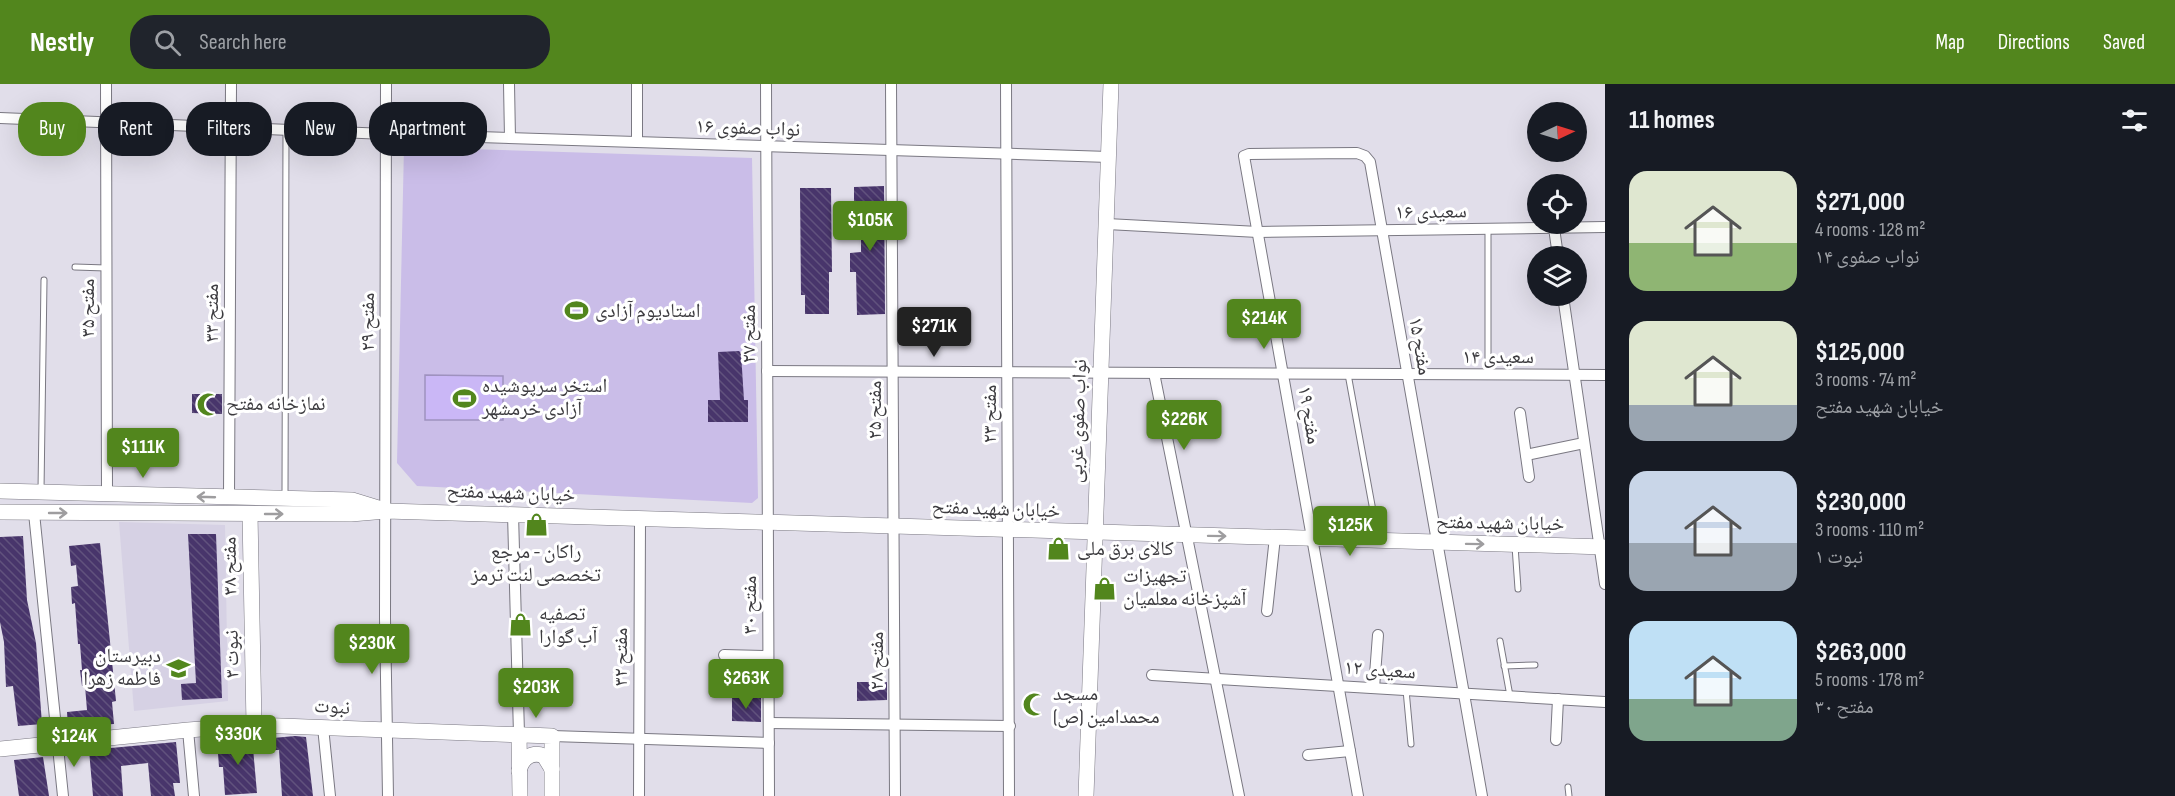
<!DOCTYPE html>
<html lang="en">
<head>
<meta charset="utf-8">
<style>
	body { margin:0; font-family:"Sofia Sans Condensed","Noto Naskh Arabic",sans-serif; background:#20242c; color:#f1f3f6; height:100vh; display:flex; flex-direction:column; font-size:22px; white-space:nowrap }
	* { box-sizing:border-box; margin:0 }
	p { font-size:20px; color:#9ea1a6 }
	.icon { flex:none; width:33px; height:33px; fill:none; stroke:currentColor; stroke-width:2; stroke-linecap:round; stroke-linejoin:round }
	.map { position:relative; flex:1; overflow:hidden }
	.panel { display:flex; flex-direction:column; background:#171b24; width:570px }
	.panel>* { flex:none }
	.guide { position:absolute; left:18px; top:18px; width:570px; height:54px; display:flex; gap:12px }
	.needle { width:39px; rotate:86deg }
	.controls { position:absolute; left:1527px; top:18px; display:grid; gap:12px }
	.controls a { display:grid; place-items:center; width:60px; height:60px; border-radius:50%; background:#171b24; box-shadow:0 6px 24px #0002; font-size:30px }
	.price { position:absolute; translate:-50% -51px; padding:0 14px; border-radius:6px; background:#52861d; color:#fff; font-size:20px; line-height:39px; filter:drop-shadow(0 2px 3px #0008) }
	.price::after { content:''; position:absolute; left:50%; top:36px; width:18px; height:14px; margin-left:-9px; background:inherit; clip-path:polygon(0 0,100% 0,50% 100%) }
	.price.active { background:#222; color:#fff }
	ul { padding:0; list-style:none }
	li { display:flex; align-items:center; gap:18px; height:150px; padding:0 24px }
	li span { display:grid; place-items:center; flex:none; width:168px; height:120px; border-radius:18px; color:#555 }
	li>.icon { margin-inline-start:auto }
	span .icon { width:72px; height:72px; fill:#fffc; stroke-width:1 }
	li b { font-size:26px }
	h2 { display:flex; justify-content:space-between; align-items:center; height:72px; padding:0 24px; font-size:26px }
	.tag { padding:0 21px; border-radius:24px; background:#171b24; box-shadow:0 6px 24px #0002; font-size:21px; line-height:54px }
	.tag.active { background:#52861d; color:#fff }
	header { display:flex; align-items:center; gap:36px; box-sizing:border-box; height:84px; padding:0 30px; background:#52861d; color:#fff }
	header strong { font-size:28px }
	nav { display:flex; gap:33px; margin-inline-start:auto; font-size:21px }
	.search { width:420px; height:54px; background:#20242c; display:flex; align-items:center; gap:15px; box-sizing:border-box; padding:0 21px; border-radius:24px; color:#9ea1a6; font-size:22px }
	main { display:flex; flex:1; min-height:0 }
	.map>svg:first-child { display:block }
</style>
</head>
<body>
<header>
<strong>Nestly</strong>
<div class="search"><svg class="icon" aria-label="search" viewBox="0 0 24 24"><circle cx="10" cy="10" r="6"/><path d="M15 15l6 6"/></svg>Search here</div>
<nav><a>Map</a><a>Directions</a><a>Saved</a></nav>
</header>
<main>
<div class="map">
<svg width="1605" height="712" viewBox="0 0 1605 712">
	<defs>
		<pattern id="building-back-hatch" width="6" height="6" patternUnits="userSpaceOnUse" patternTransform="scale(1.5)"><rect width="6" height="6" fill="#48356b"/><path d="M-1 5l2 2M0 0l6 6M5-1l2 2" fill="none" stroke="#61527d"/></pattern>
	</defs>
	<rect width="100%" height="100%" fill="#e1deea"/>
	<path fill="#d6d1e4" d="M119 438 225 441 228 617 134 627Z"/>
	<path fill="#cabde8" d="M404 63 752 74 758 414 752 419 417 402 397 379Z"/>
	<path fill="#cab7f6" stroke="#9f92bf" stroke-width="1.5" d="M425 291 503 292V336H425Z"/>
	<g fill="url(#building-back-hatch)">
		<path d="M884 102 885 230 857 231 856 188H850V169L861 168V125H854V103Z"/>
		<path d="M800 104H831L832 188H829V230H805V211H801Z"/>
		<path d="M739 267 741 269 744 316H748V338H708V316H720L718 268Z"/>
		<path d="M192 310H222V330L192 329Z"/>
		<path d="M188 450H216L222 614 182 616 181 600 196 599Z"/>
		<path d="M23 452 27 516 36 559 42 640 18 642 13 602 6 603 4 558 0 538V453Z"/>
		<path d="M100 459 116 617 112 618 114 640 68 643 67 628 87 626 85 602H82L80 586H82L80 560H78L75 519 72 520 71 503 78 502 76 481 71 482 69 462Z"/>
		<path d="M857 598H887V616L857 617Z"/>
		<path d="M732 613 761 614V638L732 637Z"/>
		<path d="M295 652 306 653 313 712H282L279 666H274L273 654Z"/>
		<path d="M252 653 257 709 225 711 223 683H219L217 656Z"/>
		<path d="M176 658 180 699H173L175 712H151L148 679 121 682 123 712H93L89 666Z"/>
		<path d="M43 673 49 712H19L14 676Z"/>
	</g>
	<g fill="none" stroke-linecap="round" stroke-linejoin="round">
		<defs>
			<g id="lane">
				<path d="M1488 145V291"/>
				<path d="M75 183 106 184"/>
				<path d="M1348 290 1378 454"/>
				<path d="M41 406 44 196"/>
				<path d="M285 411 286 46"/>
				<path d="M1515 462 1518 505"/>
				<path d="M1500 557 1510 612"/>
				<path d="M1504 582 1535 581"/>
				<path d="M1406 606 1411 660"/>
				<path d="M1568 703 1569 712"/>
			</g>
			<g id="street">
				<path d="M106 0 107 410"/>
				<path d="M386 0 385 535 388 712"/>
				<path d="M509 0 510 54"/>
				<path d="M766 0 769 712"/>
				<path d="M891 0 895 712"/>
				<path d="M1006 0 1009 712"/>
				<path d="M0 34 386 50 1109 73"/>
				<path d="M637 58V0"/>
				<path d="M1107 140 1258 148 1605 143"/>
				<path d="M1554 144 1558 172"/>
				<path d="M1563 212 1605 500"/>
				<path d="M767 287 1605 291"/>
				<path d="M1154 289 1239 712"/>
				<path d="M1520 329 1529 393"/>
				<path d="M1526 371 1584 359"/>
				<path d="M229 414 231 0"/>
				<path d="M34 429 63 712"/>
				<path d="M513 430 519 650"/>
				<path d="M1267 527 1275 453"/>
				<path d="M724 571 768 572"/>
				<path d="M1152 591 1605 618"/>
				<path d="M1374 604 1378 551"/>
				<path d="M769 639 1010 642"/>
				<path d="M323 643 330 712"/>
				<path d="M188 646 194 712"/>
				<path d="M552 652 769 659"/>
				<path d="M1556 656 1558 615"/>
				<path d="M1308 671 1350 667"/>
				<path d="M639 712 640 434"/>
				<path d="M1358 712 1244 72 1249 70 1357 69 1365 72 1370 78 1482 712"/>
			</g>
			<g id="secondary">
				<path d="M0 407 352 416 378 424"/>
				<path d="M0 428 351 430 386 427 1605 463"/>
				<path d="M250 430 254 641"/>
				<path d="M519 650 520 712"/>
				<path d="M0 665 188 646 254 641 552 652V712"/>
				<path d="M519 687C522 674 532 667 544 672L552 685"/>
				<path d="M1086 712 1111 0"/>
			</g>
		</defs>
		<use href="#lane" stroke="#7a7882" stroke-width="7"/>
		<use href="#street" stroke="#7a7882" stroke-width="12"/>
		<use href="#secondary" stroke="#7a7882" stroke-width="16"/>
		<use href="#lane" stroke="#fff" stroke-width="5"/>
		<use href="#street" stroke="#fff" stroke-width="10"/>
		<use href="#secondary" stroke="#fff" stroke-width="15"/>
	</g>
	<defs><path id="oneway-shaft" d="M-6 0H5M1.5-3L5.5 0L1.5 3" fill="none" stroke-width="1.6" stroke-linecap="round" stroke-linejoin="round" transform="scale(1.5)"/></defs>
	<g stroke="#9e9d9f">
		<use href="#oneway-shaft" transform="translate(206 413) rotate(-178)"/>
		<use href="#oneway-shaft" transform="translate(58 429)"/>
		<use href="#oneway-shaft" transform="translate(274 430)"/>
		<use href="#oneway-shaft" transform="translate(1217 452) rotate(1)"/>
		<use href="#oneway-shaft" transform="translate(1475 460) rotate(1)"/>
	</g>
	<defs>
		<symbol id="stadium-bare" viewBox="-9 -9 18 18"><path d="M0-5a6.5 5 0 1 0 0 10a6.5 5 0 1 0 0-10ZM-3.5-1.8h7v3.6h-7Z" fill="#52861d" stroke="#fff" stroke-width="2.5" paint-order="stroke"/></symbol>
		<symbol id="mosque-bare" viewBox="-9 -9 18 18"><path d="M3.5-4.9A6 6 0 1 0 3.5 4.9A5 5 0 1 1 3.5-4.9Z" fill="#52861d" stroke="#fff" stroke-width="2.5" paint-order="stroke"/></symbol>
		<symbol id="shop-bare" viewBox="-9 -9 18 18"><path d="M-5-2.5h2.3a2.7 3.5 0 0 1 5.4 0H5L5.5 6h-11ZM-1.5-2.5h3a1.5 2.3 0 0 0-3 0Z" fill="#52861d" stroke="#fff" stroke-width="2.5" paint-order="stroke"/></symbol>
		<symbol id="school-bare" viewBox="-9 -9 18 18"><path d="M0-5L7-2L0 1L-7-2ZM-4 1L0 2.5L4 1V4Q0 6-4 4Z" fill="#52861d" stroke="#fff" stroke-width="2.5" paint-order="stroke"/></symbol>
	</defs>
	<g fill-rule="evenodd">
		<use href="#stadium-bare" x="560" y="210" width="33" height="33"/>
		<use href="#stadium-bare" x="448" y="298" width="33" height="33"/>
		<use href="#mosque-bare" x="192" y="304" width="33" height="33"/>
		<use href="#shop-bare" x="520" y="424" width="33" height="33"/>
		<use href="#shop-bare" x="1042" y="448" width="33" height="33"/>
		<use href="#shop-bare" x="1088" y="488" width="33" height="33"/>
		<use href="#shop-bare" x="504" y="524" width="33" height="33"/>
		<use href="#school-bare" x="162" y="568" width="33" height="33"/>
		<use href="#mosque-bare" x="1018" y="604" width="33" height="33"/>
	</g>
	<g text-anchor="middle" dominant-baseline="central" stroke-width="6" stroke-linejoin="round" paint-order="stroke">
		<g font-size="20" fill="#3c3b3f" stroke="#fff">
			<text transform="translate(748 44) rotate(2)">نواب صفوی ۱۶</text>
			<text transform="translate(1431 128) rotate(-1)">سعیدی ۱۶</text>
			<text transform="translate(88 224) rotate(-90)">مفتح ۳۵</text>
			<text transform="translate(212 229) rotate(-90)">مفتح ۳۳</text>
			<text transform="translate(368 238) rotate(-90)">مفتح ۲۹</text>
			<text transform="translate(749 250) rotate(-90)">مفتح ۲۷</text>
			<text transform="translate(1420 262) rotate(80)">مفتح ۱۵</text>
			<text x="1498" y="273">سعیدی ۱۴</text>
			<text transform="translate(875 326) rotate(-90)">مفتح ۲۵</text>
			<text transform="translate(990 330) rotate(-90)">مفتح ۲۳</text>
			<text transform="translate(1309 331) rotate(80)">مفتح ۱۹</text>
			<text transform="translate(1078 337) rotate(-88)">نواب صفوی غربی</text>
			<text transform="translate(511 409) rotate(2)">خیابان شهید مفتح</text>
			<text transform="translate(996 425) rotate(2)">خیابان شهید مفتح</text>
			<text transform="translate(1500 439) rotate(1)">خیابان شهید مفتح</text>
			<text transform="translate(230 482) rotate(-91)">مفتح ۳۸</text>
			<text transform="translate(750 521) rotate(-90)">مفتح ۳۰</text>
			<text transform="translate(232 570) rotate(-91)">نبوت ۳</text>
			<text transform="translate(621 573) rotate(-90)">مفتح ۳۲</text>
			<text transform="translate(877 577) rotate(-90)">مفتح ۲۸</text>
			<text transform="translate(1380 586) rotate(4)">سعیدی ۱۲</text>
			<text transform="translate(332 623) rotate(3)">نبوت</text>
		</g>
		<g font-size="20" fill="#3c3b3f" stroke="#fff" text-anchor="start">
			<text x="595" y="227">استادیوم آزادی</text>
			<text x="482" y="302">استخر سرپوشیده<tspan x="482" dy="23">آزادی خرمشهر</tspan></text>
			<text x="226" y="320">نمازخانه مفتح</text>
			<text x="1077" y="465">کالای برق ملی</text>
			<text x="536" y="468" text-anchor="middle">راکان - مرجع<tspan x="536" dy="23">تخصصی لنت ترمز</tspan></text>
			<text x="1123" y="492">تجهيزات<tspan x="1123" dy="23">آشپزخانه معلمیان</tspan></text>
			<text x="539" y="530">تصفیه<tspan x="539" dy="23">آب گوارا</tspan></text>
			<text x="161" y="572" text-anchor="end">دبیرستان<tspan x="161" dy="23">فاطمه زهرا</tspan></text>
			<text x="1053" y="610">مسجد<tspan x="1053" dy="23">محمدامین (ص)</tspan></text>
		</g>
	</g>
</svg>
<div class="controls">
<a><svg class="needle" viewBox="-14 -14 28 28"><path d="M0-13l5 13h-10z" fill="#e53935"/><path d="M0 13l5-13h-10z" fill="#9ea1a6"/></svg></a>
<a><svg class="icon" aria-label="locate" viewBox="0 0 24 24"><circle cx="12" cy="12" r="6"/><path d="M12 2v4M12 18v4M2 12h4M18 12h4"/></svg></a>
<a><svg class="icon" aria-label="layers" viewBox="0 0 24 24"><path d="M12 4l9 5-9 5-9-5zM3 14l9 5 9-5"/></svg></a>
</div>
<b class="price" style="left:870px;top:168px">$105K</b>
<b class="price" style="left:1264px;top:266px">$214K</b>
<b class="price active" style="left:934px;top:274px">$271K</b>
<b class="price" style="left:1184px;top:367px">$226K</b>
<b class="price" style="left:143px;top:395px">$111K</b>
<b class="price" style="left:1350px;top:473px">$125K</b>
<b class="price" style="left:372px;top:591px">$230K</b>
<b class="price" style="left:746px;top:626px">$263K</b>
<b class="price" style="left:536px;top:635px">$203K</b>
<b class="price" style="left:238px;top:682px">$330K</b>
<b class="price" style="left:74px;top:684px">$124K</b>
<div class="guide">
<a class="tag active">Buy</a>
<a class="tag">Rent</a>
<a class="tag">Filters</a>
<a class="tag">New</a>
<a class="tag">Apartment</a>
</div>
</div>
<section class="panel">
<h2>11 homes<svg class="icon" aria-label="filters" viewBox="0 0 24 24"><path d="M4 7h16M4 17h16"/><circle cx="9" cy="7" r="2"/><circle cx="15" cy="17" r="2"/></svg></h2>
<ul>
<li><span style="background:linear-gradient(#dfe7d0 60%,#8fb573 0)"><svg class="icon" aria-label="home" viewBox="0 0 24 24"><path d="M3 11l9-7 9 7M6 9v11h12V9"/></svg></span><div><b>$271,000</b><p>4 rooms · 128 m²</p><p>نواب صفوی ۱۴</p></div></li>
<li><span style="background:linear-gradient(#dfe7d0 70%,#9aa5b1 0)"><svg class="icon" aria-label="home" viewBox="0 0 24 24"><path d="M3 11l9-7 9 7M6 9v11h12V9"/></svg></span><div><b>$125,000</b><p>3 rooms · 74 m²</p><p>خیابان شهید مفتح</p></div></li>
<li><span style="background:linear-gradient(#c9d6e8 60%,#9aa5b1 0)"><svg class="icon" aria-label="home" viewBox="0 0 24 24"><path d="M3 11l9-7 9 7M6 9v11h12V9"/></svg></span><div><b>$230,000</b><p>3 rooms · 110 m²</p><p>نبوت ۱</p></div></li>
<li><span style="background:linear-gradient(#bfe0f5 65%,#7fa58c 0)"><svg class="icon" aria-label="home" viewBox="0 0 24 24"><path d="M3 11l9-7 9 7M6 9v11h12V9"/></svg></span><div><b>$263,000</b><p>5 rooms · 178 m²</p><p>مفتح ۳۰</p></div></li>
</ul>
</section>
</main>
</body>
</html>
